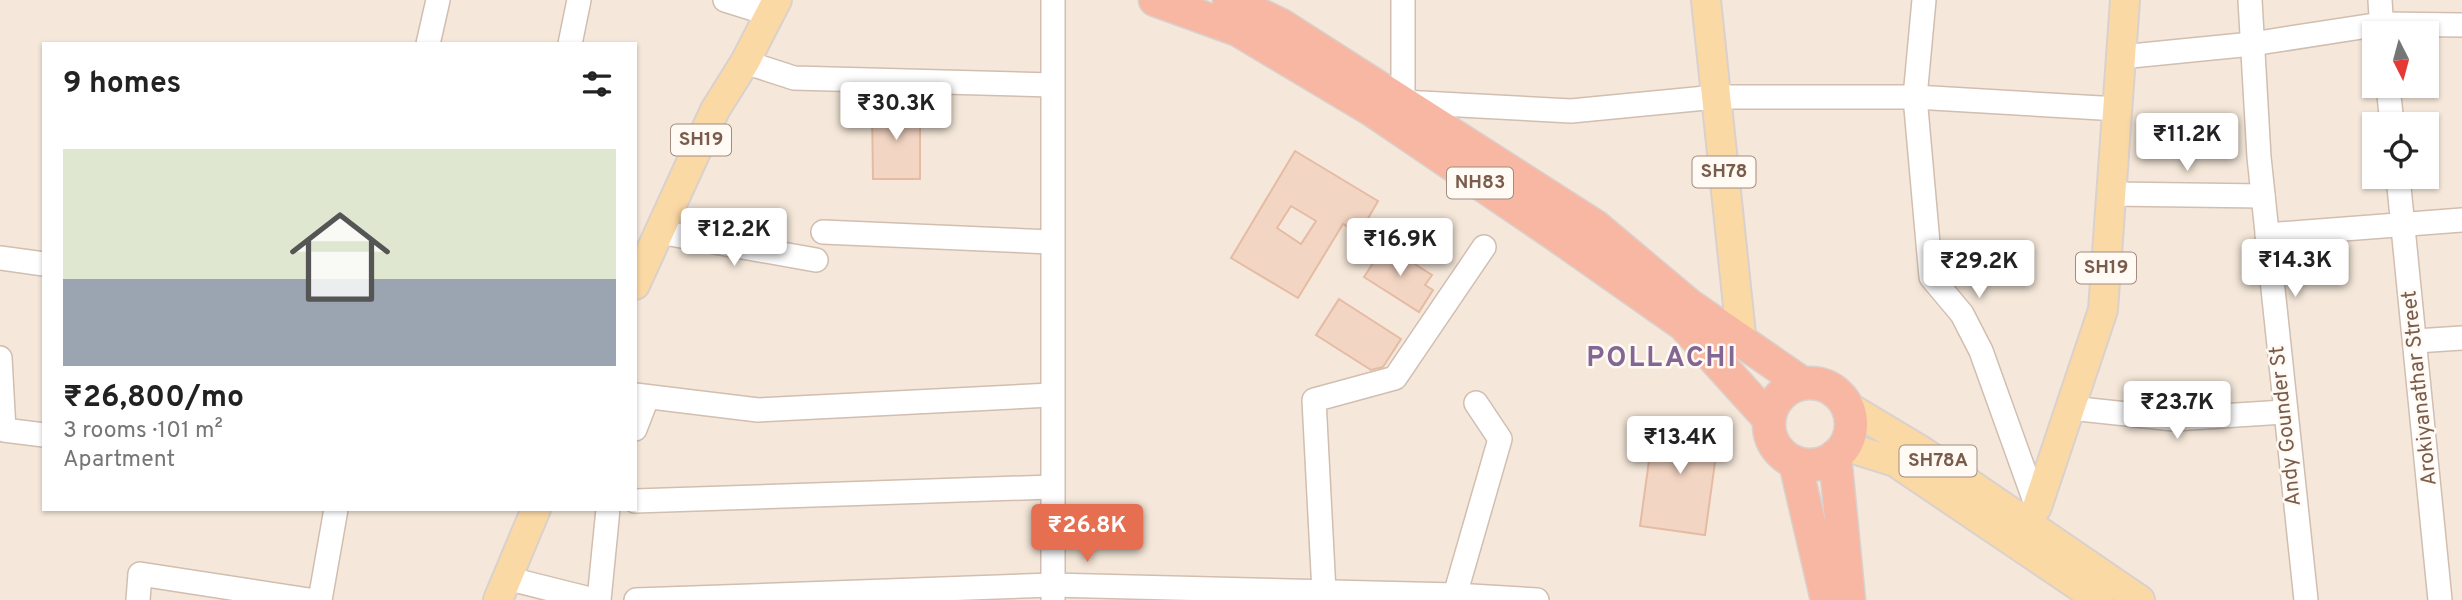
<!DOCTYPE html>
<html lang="en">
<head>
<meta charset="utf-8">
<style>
	body { margin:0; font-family:Overpass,sans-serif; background:#f2f2f2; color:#222; height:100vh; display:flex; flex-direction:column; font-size:26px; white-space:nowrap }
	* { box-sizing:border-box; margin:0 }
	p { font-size:23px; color:#767676 }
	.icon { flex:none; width:38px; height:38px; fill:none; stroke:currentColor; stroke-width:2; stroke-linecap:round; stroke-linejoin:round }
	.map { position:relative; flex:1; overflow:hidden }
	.side { position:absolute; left:42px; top:42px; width:595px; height:469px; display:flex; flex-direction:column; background:#fff; border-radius:0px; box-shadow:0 2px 5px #0004 }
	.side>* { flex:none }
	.needle { width:46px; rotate:174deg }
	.fabs { position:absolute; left:2362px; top:21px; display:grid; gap:14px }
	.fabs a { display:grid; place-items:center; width:77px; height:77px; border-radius:0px; background:#fff; box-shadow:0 2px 5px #0004; font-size:35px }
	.price { position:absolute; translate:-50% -60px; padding:0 16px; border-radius:7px; background:#fff; color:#222; font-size:23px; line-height:46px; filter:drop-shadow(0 2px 4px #0008) }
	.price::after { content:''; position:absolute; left:50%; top:42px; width:21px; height:16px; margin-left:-10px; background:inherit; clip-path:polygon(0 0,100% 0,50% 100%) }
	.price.active { background:#e76f51; color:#fff }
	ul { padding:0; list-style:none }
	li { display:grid; align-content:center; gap:14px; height:371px; padding:0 21px }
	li+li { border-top:2px solid #e0e0e0 }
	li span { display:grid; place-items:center; height:217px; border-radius:0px; color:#555 }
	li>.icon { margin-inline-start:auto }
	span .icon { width:126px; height:126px; fill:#fffc; stroke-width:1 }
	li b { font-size:30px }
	h2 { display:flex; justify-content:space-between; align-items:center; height:84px; padding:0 21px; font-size:30px }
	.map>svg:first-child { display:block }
</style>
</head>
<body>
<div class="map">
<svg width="2462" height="600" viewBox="0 0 2462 600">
	<rect width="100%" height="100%" fill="#fdf6ec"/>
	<path fill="#f5e8da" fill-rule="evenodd" d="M0 0H2462V600H0ZM2375 33H2427V86H2375ZM44 44H635V509H44ZM2375 124H2427V177H2375Z"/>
	<g fill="#f3d5c3" stroke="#e6bba3" stroke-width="2" fill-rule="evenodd">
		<path d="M872 106H920V179H873Z"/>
		<path d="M1295 151 1378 201 1359 234 1343 224 1298 298 1231 258ZM1291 206 1316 221 1301 244 1277 228Z"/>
		<path d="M1385 245 1432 275 1425 285 1433 290 1419 312 1364 277Z"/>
		<path d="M1339 299 1401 339 1383 367 1371 370 1316 335Z"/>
		<path d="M1655 417 1720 426 1705 535 1640 526Z"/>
	</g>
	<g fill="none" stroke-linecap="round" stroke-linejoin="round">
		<defs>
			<g id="minor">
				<path d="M725 0 770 14"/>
				<path d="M1403 0V102L1571 111 1716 97H1915L2118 109"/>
				<path d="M1924 0 1915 97 1931 277 1962 314 1981 351 2037 507"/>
				<path d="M2250 0 2259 157 2306 600"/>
				<path d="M2380 0 2382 33"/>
				<path d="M428 44 438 0"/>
				<path d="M570 44 579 0"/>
				<path d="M2121 57 2252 44 2381 24 2462 25"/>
				<path d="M745 62 794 78 1052 85"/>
				<path d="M2388 86 2392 124"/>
				<path d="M2398 177 2440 600"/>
				<path d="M2111 194 2263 196"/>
				<path d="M659 232 816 260"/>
				<path d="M823 232 1051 242"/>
				<path d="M2267 235 2462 220"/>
				<path d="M0 258 44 264"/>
				<path d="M2416 341 2462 338"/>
				<path d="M0 358 4 430 44 435"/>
				<path d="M635 395 758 410 1051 395"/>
				<path d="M2070 408 2174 419 2284 412"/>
				<path d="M635 429 647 398"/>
				<path d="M635 501 1051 487"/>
				<path d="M506 578 594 600"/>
				<path d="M1324 592 1314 400 1395 378 1484 247"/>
				<path d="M1455 595 1500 439 1476 403"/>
				<path d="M138 600 140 574 309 600"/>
				<path d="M320 600 336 509"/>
				<path d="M599 600 608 509"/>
				<path d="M636 600 1052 585 1455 595 1537 600"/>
				<path d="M1053 600V0"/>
			</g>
			<g id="major">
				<path d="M1706 0 1742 344"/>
				<path d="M635 285 715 110 745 62 777 0"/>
				<path d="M1847 406 1922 451 2140 600"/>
				<path d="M1844 446 1895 462 2099 600"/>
				<path d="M2026 522 2037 507 2103 310 2125 0"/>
				<path d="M498 600 536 509"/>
			</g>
			<g id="highway">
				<path d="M1155 0 1238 30 1372 110 1556 235 1684 325 1769 419"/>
				<path d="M1229 0 1281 25 1595 226 1689 305 1802 383"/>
				<circle cx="1810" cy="424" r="41"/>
				<path d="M1835 456 1849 600"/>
				<path d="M1795 462 1827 600"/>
			</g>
		</defs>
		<use href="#minor" stroke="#d1beb0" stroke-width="26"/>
		<use href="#major" stroke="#dad1cd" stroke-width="32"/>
		<use href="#highway" stroke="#dad1cd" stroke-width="35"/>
		<use href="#minor" stroke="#fff" stroke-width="23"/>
		<use href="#major" stroke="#fbd9a5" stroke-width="28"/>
		<use href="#highway" stroke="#f7b7a3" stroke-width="32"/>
	</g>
	<g text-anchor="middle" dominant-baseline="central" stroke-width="5" stroke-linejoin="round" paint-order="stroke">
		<g fill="#fffaf3" stroke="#a28b7f" stroke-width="2">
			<rect x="671" y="124.5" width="60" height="31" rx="5"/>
			<rect x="1692.5" y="156.5" width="63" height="31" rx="5"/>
			<rect x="1447" y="167.5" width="66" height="31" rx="5"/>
			<rect x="2076" y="252.5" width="60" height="31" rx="5"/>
			<rect x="1899.5" y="445.5" width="77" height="31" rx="5"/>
		</g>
		<g font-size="19" font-weight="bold" fill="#7a5c4d">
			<text x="701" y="140">SH19</text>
			<text x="1724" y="172">SH78</text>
			<text x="1480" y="183">NH83</text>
			<text x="2106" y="268">SH19</text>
			<text x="1938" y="461">SH78A</text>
		</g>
		<g font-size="21" fill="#7a5c4d" stroke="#fffaf3">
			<text transform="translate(2420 388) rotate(-96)">Arokiyanathar Street</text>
			<text transform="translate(2286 426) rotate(-96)">Andy Gounder St</text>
		</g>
		<g font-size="28" font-weight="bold" letter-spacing="2" fill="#846695" stroke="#fffaf3">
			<text x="1662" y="359">POLLACHI</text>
		</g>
	</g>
</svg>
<div class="fabs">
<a><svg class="needle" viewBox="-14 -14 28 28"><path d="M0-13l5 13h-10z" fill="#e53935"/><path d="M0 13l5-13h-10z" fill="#767676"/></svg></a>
<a><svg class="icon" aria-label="locate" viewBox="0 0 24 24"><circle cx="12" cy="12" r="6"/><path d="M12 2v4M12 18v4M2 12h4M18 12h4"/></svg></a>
</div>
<b class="price" style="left:896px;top:142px">₹30.3K</b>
<b class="price" style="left:2187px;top:173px">₹11.2K</b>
<b class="price" style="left:734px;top:268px">₹12.2K</b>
<b class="price" style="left:1400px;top:278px">₹16.9K</b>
<b class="price" style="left:2295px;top:299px">₹14.3K</b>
<b class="price" style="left:1979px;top:300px">₹29.2K</b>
<b class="price" style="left:2177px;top:441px">₹23.7K</b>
<b class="price" style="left:1680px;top:476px">₹13.4K</b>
<b class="price active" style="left:1087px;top:564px">₹26.8K</b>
<section class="side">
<h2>9 homes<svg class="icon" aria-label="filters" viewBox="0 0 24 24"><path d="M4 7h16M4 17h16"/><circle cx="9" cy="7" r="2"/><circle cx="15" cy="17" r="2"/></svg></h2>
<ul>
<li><span style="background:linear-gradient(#dfe7d0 60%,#9aa5b1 0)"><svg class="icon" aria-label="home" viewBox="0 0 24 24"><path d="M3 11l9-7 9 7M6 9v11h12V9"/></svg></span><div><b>₹26,800/mo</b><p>3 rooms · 101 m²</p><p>Apartment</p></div></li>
</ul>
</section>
</div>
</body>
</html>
